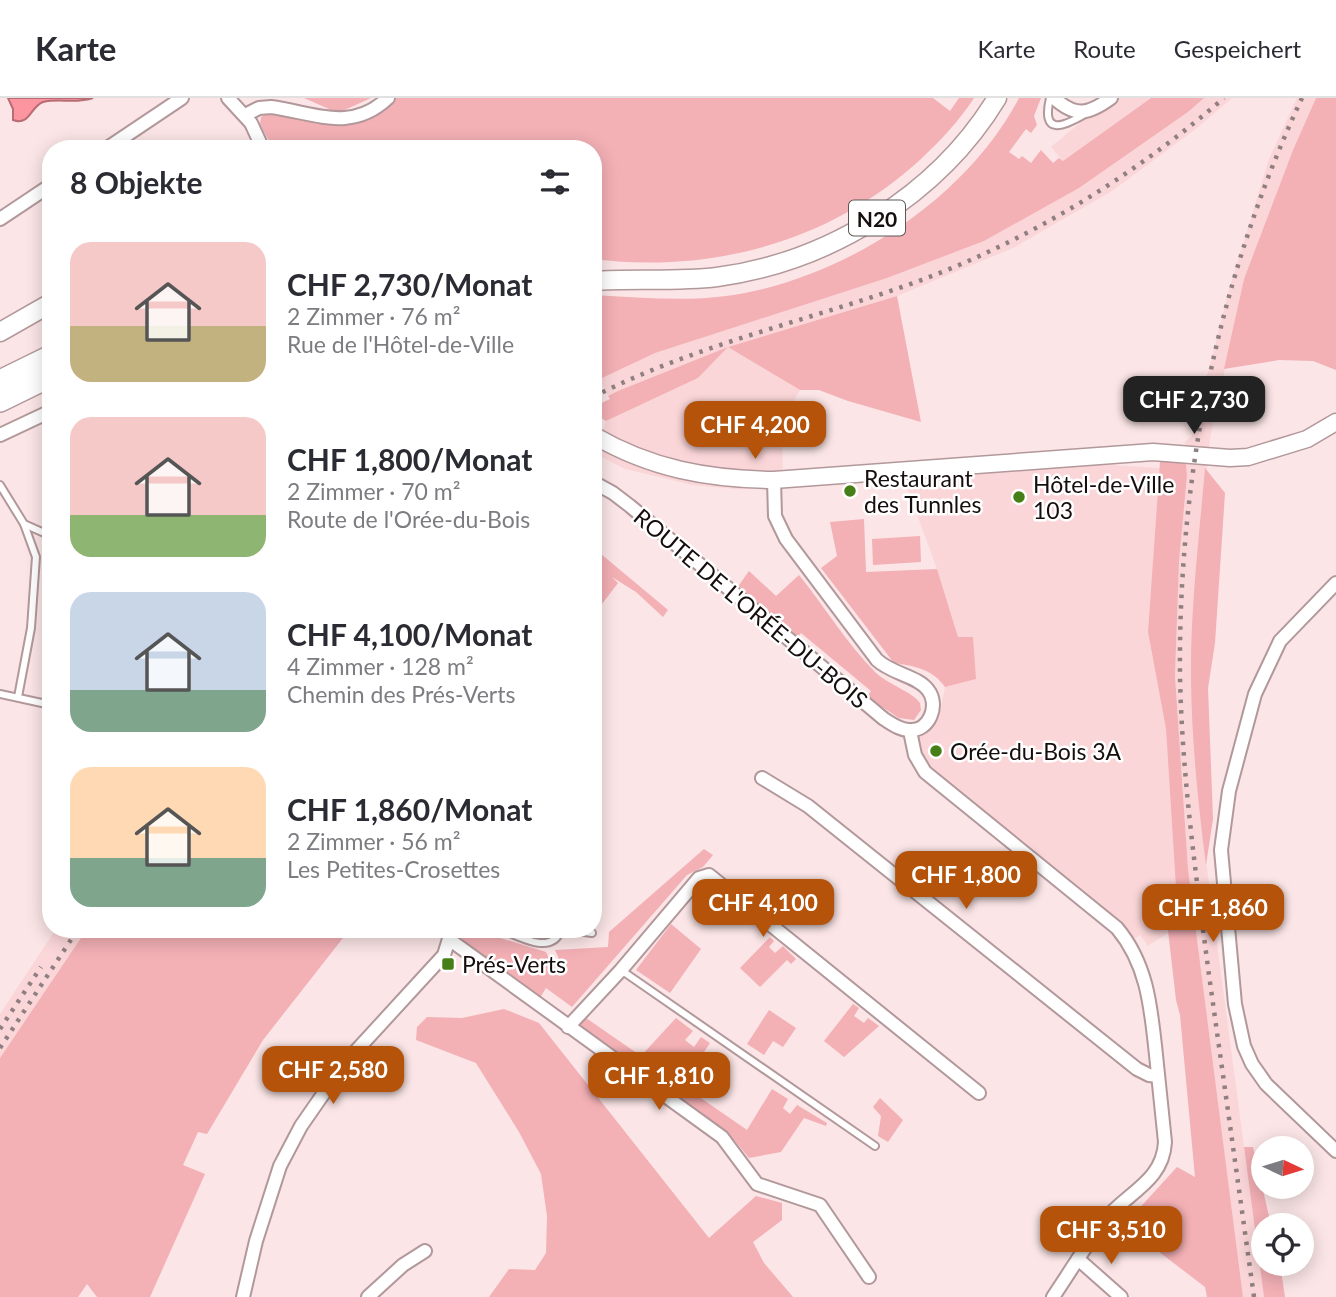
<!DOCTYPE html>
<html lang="de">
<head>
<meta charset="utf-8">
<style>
	body { margin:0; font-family:Lato,sans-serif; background:#f7f7f7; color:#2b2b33; height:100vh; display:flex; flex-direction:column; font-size:26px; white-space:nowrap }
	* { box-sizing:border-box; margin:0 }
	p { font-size:23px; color:#7c7c81 }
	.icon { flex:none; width:38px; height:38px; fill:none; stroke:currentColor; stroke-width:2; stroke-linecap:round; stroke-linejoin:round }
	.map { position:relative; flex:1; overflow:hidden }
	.side { position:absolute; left:42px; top:42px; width:560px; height:798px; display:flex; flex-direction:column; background:#fff; border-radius:28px; box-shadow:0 4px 18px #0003 }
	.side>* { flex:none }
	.needle { width:46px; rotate:94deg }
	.tools { position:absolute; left:1251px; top:1038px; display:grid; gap:14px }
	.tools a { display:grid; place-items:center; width:63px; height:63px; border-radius:50%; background:#fff; box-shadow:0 4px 18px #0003; font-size:35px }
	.price { position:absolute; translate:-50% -60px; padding:0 16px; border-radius:14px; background:#b45309; color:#fff; font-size:23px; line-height:46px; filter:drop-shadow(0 2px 4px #0008) }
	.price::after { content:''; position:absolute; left:50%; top:42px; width:21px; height:16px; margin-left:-10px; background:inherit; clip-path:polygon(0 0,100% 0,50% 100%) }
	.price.current { background:#222; color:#fff }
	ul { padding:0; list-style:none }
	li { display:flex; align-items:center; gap:21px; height:175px; padding:0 28px }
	li span { display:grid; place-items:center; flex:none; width:196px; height:140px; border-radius:21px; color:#555 }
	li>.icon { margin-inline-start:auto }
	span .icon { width:84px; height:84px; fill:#fffc; stroke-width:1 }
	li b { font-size:30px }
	h2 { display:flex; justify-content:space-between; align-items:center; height:84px; padding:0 28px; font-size:30px }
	header { display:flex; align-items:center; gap:42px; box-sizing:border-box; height:98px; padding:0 35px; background:#fff; border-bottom:2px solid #e1e1e2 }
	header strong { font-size:33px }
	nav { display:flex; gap:38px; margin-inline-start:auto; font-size:24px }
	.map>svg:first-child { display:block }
</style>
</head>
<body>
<header>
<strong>Karte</strong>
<nav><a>Karte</a><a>Route</a><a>Gespeichert</a></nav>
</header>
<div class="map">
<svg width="1336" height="1199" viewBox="0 0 1336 1199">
	<rect width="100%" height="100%" fill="#fbe5e6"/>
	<g fill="#fbd6d8">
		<path d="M1116 0H1151L1063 63 1051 49 1088 18Z"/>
		<path d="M1204 0H1232L1197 30 1112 93 1013 150 897 198 729 249 800 292 782 324 783 391H735L693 387 625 371 596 356 606 323 698 280 727 250 608 298 600 281 655 255 887 180 984 143 1079 90 1188 14Z"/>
		<path d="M1297 0H1316L1293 52 1244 181 1210 340 1194 500 1191 584 1200 718 1264 1199H1243L1188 771 1175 578 1179 464 1187 377 1184 364 1185 344 1192 338 1229 192 1269 61Z"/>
		<path d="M983 359 1160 370 1148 534 1166 631 1178 823 1167 824 1168 835 1148 848 1140 837 1133 842 927 671 921 657 915 634 940 614 945 589 976 581 958 539 937 471 904 381 985 376Z"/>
		<path d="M56 831H87L0 960V916Z"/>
	</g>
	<g fill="#f3b0b5">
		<path d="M304 0H371L338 15Z"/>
		<path d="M393 0H933L950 13 959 0H974C959 23 941 42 921 61 832 143 713 176 593 161V51H274L264 34 260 26 261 19 271 13 351 27 385 13Z"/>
		<path d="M1019 0H1041L1034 18 1037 27 1031 35 1026 31 1009 54 1019 61 1022 58 1031 65 1041 52 1053 65 1059 60 1063 63 1151 0H1204L1188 14 1079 90 984 143 887 180 655 255 600 281 598 279 593 281V197C637 199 683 204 726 198 840 183 965 103 1019 0Z"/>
		<path d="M1316 0H1336V272L1313 263 1279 262 1224 271 1244 181 1293 52Z"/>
		<path d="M897 198 921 324 848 303 819 292H800L728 249 698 280 606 323 593 315V309L610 301 608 298 618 293 728 249Z"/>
		<path d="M1185 359 1187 377 1179 464 1175 578 1188 771 1243 1199H1207L1205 1189 1124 1127 1177 1069 1195 1079 1180 917 1176 902 1167 824 1178 822 1166 631 1148 534 1160 364Z"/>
		<path d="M1205 370 1225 395 1215 545 1208 590 1213 721 1206 767C1198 706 1192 645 1191 584 1190 513 1199 441 1205 370Z"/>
		<path d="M864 421 866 474 937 471 958 539H973L976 581 945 589C932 571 915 568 894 565L821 470 837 458 830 424Z"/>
		<path d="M920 438 921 464 873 467 872 441Z"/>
		<path d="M601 456 668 512 663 519 636 494 612 479 618 485 602 506 593 499V474L597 469 594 466Z"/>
		<path d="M749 473 776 498 799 477C825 509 847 546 876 575 888 586 914 595 920 605L921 612 914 622 899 620 867 599 871 593 801 535 795 542 737 490Z"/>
		<path d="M704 751 713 757 703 769 687 777 572 909 546 890 538 903 465 846 459 837 463 831H471L546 854 551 864 559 861 555 852 608 849 609 834Z"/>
		<path d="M671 826 701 851 670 895 636 872Z"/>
		<path d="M87 831H350L263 942 207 1036 198 1034 183 1067 205 1076 150 1199H97L87 1186 78 1199H0V960Z"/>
		<path d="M770 839 774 843 769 849 775 855 783 848 796 861 791 866 787 862 760 889 740 870Z"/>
		<path d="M853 906 859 910 854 918 864 925 868 920 879 928 844 959 824 943Z"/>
		<path d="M504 911 539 925 709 1140 756 1098 782 1105V1122L753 1144 764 1165 793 1199H489L509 1171 535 1172 546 1155 547 1118 541 1076 519 1034 476 965 416 942 417 929 427 919 462 920Z"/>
		<path d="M769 912 796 930 783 949 773 943 764 957 747 946Z"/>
		<path d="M586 920 641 958 676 920 693 933 685 942 694 949 701 939 710 945 682 987 747 1032 772 991 788 1001 783 1010 790 1016 797 1007 827 1025 826 1028 804 1020 781 1054 749 1060 735 1043 578 930Z"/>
		<path d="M880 1000 903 1022 888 1044 878 1038 881 1018 873 1009Z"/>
		<path d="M1244 1049H1253L1271 1127H1264V1166H1280L1285 1199H1264Z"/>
	</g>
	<path fill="#fd95a0" stroke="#b86c74" stroke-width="2" d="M8 0H93C76 6 60 0 43 4 30 9 30 28 13 22V11Z"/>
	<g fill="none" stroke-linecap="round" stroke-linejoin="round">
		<defs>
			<g id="lane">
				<path d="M1050 0C1041 38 1063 29 1085 16"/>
				<path d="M0 387 24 426 51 438"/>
				<path d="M593 518 594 519"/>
				<path d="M0 596 51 607"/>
				<path d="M18 599 31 530 36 459 24 426"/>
				<path d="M501 831C519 839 553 858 561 831"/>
				<path d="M563 831 592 835"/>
				<path d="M621 872 875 1048"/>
			</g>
			<g id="street">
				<path d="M228 0 251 25 263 51"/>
				<path d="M1054 0C1076 20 1089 16 1111 0"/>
				<path d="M245 17 259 10 271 9C315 15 351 35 388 0"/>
				<path d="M106 51 182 0"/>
				<path d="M0 121 51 87"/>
				<path d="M0 337 51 313"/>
				<path d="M593 384 613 395 630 408 884 621C892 626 900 632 909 632 929 634 940 607 928 592 918 578 892 576 877 562L786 441 775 418 774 382"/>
				<path d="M1336 485 1280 543 1255 596 1229 693 1221 752 1235 906 1244 948 1252 966 1266 986 1336 1053"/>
				<path d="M910 633 915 657 925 674 1117 830C1148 867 1151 911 1156 957 1159 986 1162 1015 1165 1044 1163 1084 1126 1095 1104 1123 1086 1147 1070 1174 1053 1199"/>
				<path d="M762 680 808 708 1137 971 1149 977 1158 978"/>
				<path d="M450 842 722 1039 757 1086 820 1107 869 1179"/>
				<path d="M568 929 621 872 699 780 709 777 979 995"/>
				<path d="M1078 1161 1121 1199"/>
				<path d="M243 1199 256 1143 280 1068 301 1028 344 966 444 857 452 831"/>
				<path d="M368 1199 403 1167 425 1153"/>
			</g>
			<path id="secondary" d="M593 337C651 371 708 381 774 382L1153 354 1230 360 1248 359 1307 341 1336 324"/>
			<g id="primary">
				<path d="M593 183C634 180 675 184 717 179 829 164 938 97 997 0"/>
				<path d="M0 234 51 205"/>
			</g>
			<g id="highway">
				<path d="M0 283 51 258"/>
				<path d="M0 303 51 278"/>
			</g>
		</defs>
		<use href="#lane" stroke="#b2989a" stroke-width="10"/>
		<use href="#street" stroke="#b2989a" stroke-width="16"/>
		<use href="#secondary" stroke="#b2989a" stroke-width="19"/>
		<use href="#primary" stroke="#b2989a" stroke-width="21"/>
		<use href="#highway" stroke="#b2989a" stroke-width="24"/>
		<use href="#lane" stroke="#fff" stroke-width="6"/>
		<use href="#street" stroke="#fff" stroke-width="12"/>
		<use href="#secondary" stroke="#fff" stroke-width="16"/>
		<use href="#primary" stroke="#fff" stroke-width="18"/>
		<use href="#highway" stroke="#fff" stroke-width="21"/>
		<g stroke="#8f7f80" stroke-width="4.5" stroke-dasharray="3.5 7" stroke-linecap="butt">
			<path d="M593 299C691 249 798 225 902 189 1020 148 1129 82 1224 0"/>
			<path d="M0 931 41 869"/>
			<path d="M0 950 78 831"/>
			<path d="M1254 1199C1239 1092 1224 984 1209 877 1196 778 1182 678 1180 578 1178 381 1218 179 1302 0"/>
		</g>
	</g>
	<g fill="#467e17" stroke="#fff" stroke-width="2.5">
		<circle cx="850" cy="393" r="7"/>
		<circle cx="1019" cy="399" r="7"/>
		<circle cx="936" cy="653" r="7"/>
		<rect x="441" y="859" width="14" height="14" rx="3.5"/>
	</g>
	<g text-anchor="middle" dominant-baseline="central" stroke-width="5" stroke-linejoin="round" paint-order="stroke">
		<rect fill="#fff" stroke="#5c5656" stroke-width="2" x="849" y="102.5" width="56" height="35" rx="5"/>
		<g font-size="21" font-weight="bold" fill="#160d0e">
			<text x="877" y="120">N20</text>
		</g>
		<g font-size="23" fill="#160d0e" stroke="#fff" text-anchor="start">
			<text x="864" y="380">Restaurant<tspan x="864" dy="26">des Tunnles</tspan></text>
			<text x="1033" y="386">Hôtel-de-Ville<tspan x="1033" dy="26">103</tspan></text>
			<text x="950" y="653">Orée-du-Bois 3A</text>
			<text x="462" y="866">Prés-Verts</text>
		</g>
		<g font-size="23" fill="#160d0e" stroke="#fff">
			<text transform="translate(751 510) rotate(40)">ROUTE DE L'ORÉE-DU-BOIS</text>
		</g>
	</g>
</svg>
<div class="tools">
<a><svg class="needle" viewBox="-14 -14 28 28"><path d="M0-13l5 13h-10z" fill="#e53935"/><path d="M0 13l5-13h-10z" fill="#7c7c81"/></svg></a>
<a><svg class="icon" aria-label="locate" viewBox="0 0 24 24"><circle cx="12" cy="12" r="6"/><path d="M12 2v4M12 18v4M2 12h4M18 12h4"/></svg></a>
</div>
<b class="price current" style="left:1194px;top:338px">CHF 2,730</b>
<b class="price" style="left:755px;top:363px">CHF 4,200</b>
<b class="price" style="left:966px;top:813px">CHF 1,800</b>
<b class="price" style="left:763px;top:841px">CHF 4,100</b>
<b class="price" style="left:1213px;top:846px">CHF 1,860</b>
<b class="price" style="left:333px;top:1008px">CHF 2,580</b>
<b class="price" style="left:659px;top:1014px">CHF 1,810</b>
<b class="price" style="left:1111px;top:1168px">CHF 3,510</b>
<section class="side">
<h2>8 Objekte<svg class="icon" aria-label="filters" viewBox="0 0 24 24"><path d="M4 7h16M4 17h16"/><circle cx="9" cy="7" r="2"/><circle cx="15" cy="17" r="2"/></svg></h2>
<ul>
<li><span style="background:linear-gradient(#f6c9c9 60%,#c2b280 0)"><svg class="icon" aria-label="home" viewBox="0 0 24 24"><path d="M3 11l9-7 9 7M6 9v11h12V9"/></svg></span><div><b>CHF 2,730/Monat</b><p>2 Zimmer · 76 m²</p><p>Rue de l'Hôtel-de-Ville</p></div></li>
<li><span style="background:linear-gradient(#f6c9c9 70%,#8fb573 0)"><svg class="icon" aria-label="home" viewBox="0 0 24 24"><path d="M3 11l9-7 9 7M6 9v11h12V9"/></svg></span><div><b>CHF 1,800/Monat</b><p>2 Zimmer · 70 m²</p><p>Route de l'Orée-du-Bois</p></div></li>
<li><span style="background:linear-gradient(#c9d6e8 70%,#7fa58c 0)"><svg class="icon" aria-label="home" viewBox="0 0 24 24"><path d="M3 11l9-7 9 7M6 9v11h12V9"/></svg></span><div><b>CHF 4,100/Monat</b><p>4 Zimmer · 128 m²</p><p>Chemin des Prés-Verts</p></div></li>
<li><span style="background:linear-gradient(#ffd9b3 65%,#7fa58c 0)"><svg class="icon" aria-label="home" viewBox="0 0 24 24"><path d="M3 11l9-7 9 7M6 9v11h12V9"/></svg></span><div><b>CHF 1,860/Monat</b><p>2 Zimmer · 56 m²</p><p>Les Petites-Crosettes</p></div></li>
</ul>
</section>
</div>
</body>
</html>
